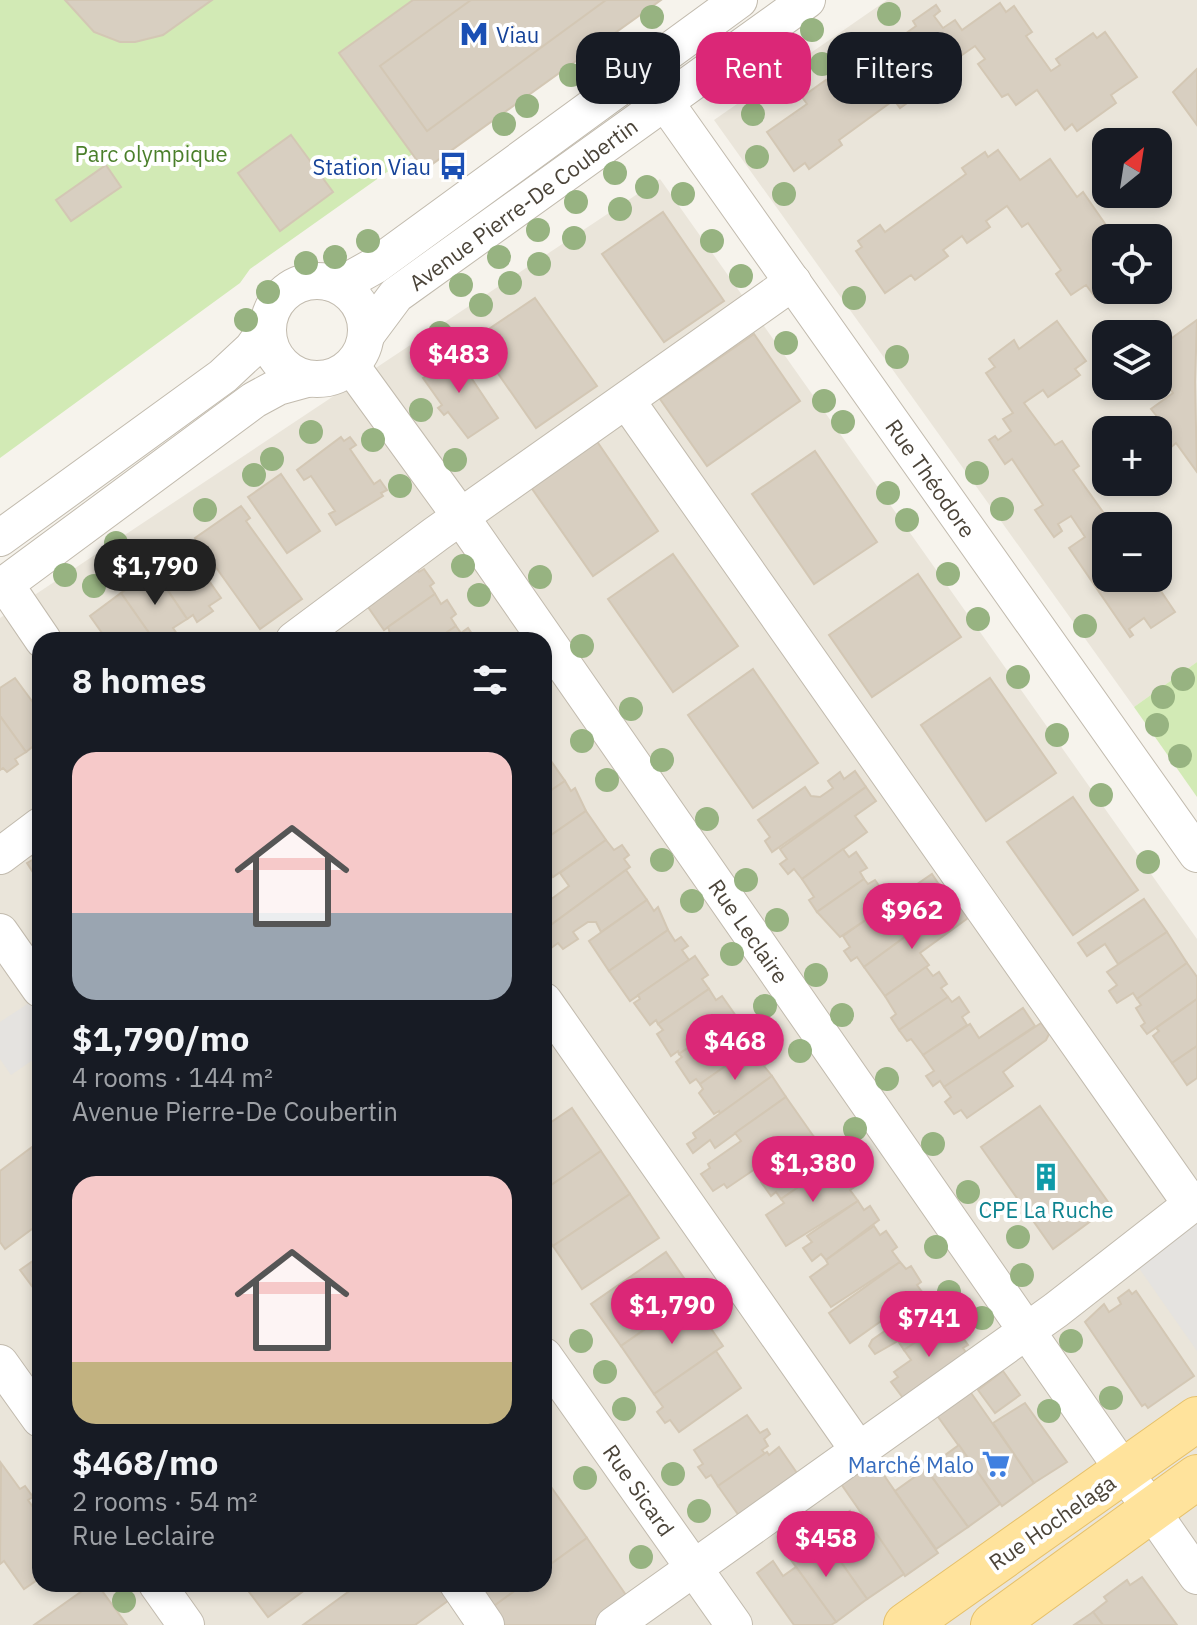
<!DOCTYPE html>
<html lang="en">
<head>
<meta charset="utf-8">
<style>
	body { margin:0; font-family:"IBM Plex Sans",sans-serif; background:#20242c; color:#f1f3f6; height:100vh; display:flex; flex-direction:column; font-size:30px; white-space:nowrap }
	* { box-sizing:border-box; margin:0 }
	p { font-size:26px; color:#9ea1a6 }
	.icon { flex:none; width:44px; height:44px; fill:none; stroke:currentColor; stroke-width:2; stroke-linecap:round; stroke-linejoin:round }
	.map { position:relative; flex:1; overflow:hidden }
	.sheet { position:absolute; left:32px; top:632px; width:520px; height:960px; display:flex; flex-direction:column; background:#171b24; border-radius:24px; box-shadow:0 4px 12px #0003 }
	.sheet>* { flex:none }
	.top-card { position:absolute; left:576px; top:32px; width:500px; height:72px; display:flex; gap:16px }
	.needle { width:52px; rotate:30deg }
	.controls { position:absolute; left:1092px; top:128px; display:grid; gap:16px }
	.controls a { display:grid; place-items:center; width:80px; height:80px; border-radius:16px; background:#171b24; box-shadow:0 4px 12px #0003; font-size:40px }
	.price { position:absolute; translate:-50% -68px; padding:0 18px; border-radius:28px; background:#db2777; color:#fff; font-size:26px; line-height:52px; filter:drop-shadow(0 2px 4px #0008) }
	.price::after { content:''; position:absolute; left:50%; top:48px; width:24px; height:18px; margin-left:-12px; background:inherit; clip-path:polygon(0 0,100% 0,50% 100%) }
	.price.on { background:#222; color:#fff }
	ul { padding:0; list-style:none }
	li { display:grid; align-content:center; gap:16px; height:424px; padding:0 40px }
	li span { display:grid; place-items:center; height:248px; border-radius:24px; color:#555 }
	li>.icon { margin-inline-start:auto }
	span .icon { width:144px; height:144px; fill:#fffc; stroke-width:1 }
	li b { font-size:34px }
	h2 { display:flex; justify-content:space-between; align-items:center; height:96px; padding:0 40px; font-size:34px }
	.pill { padding:0 28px; border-radius:24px; background:#171b24; box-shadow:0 4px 12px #0003; font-size:28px; line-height:72px }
	.pill.on { background:#db2777; color:#fff }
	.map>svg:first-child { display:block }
</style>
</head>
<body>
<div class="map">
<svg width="1197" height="1625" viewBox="0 0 1197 1625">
	<rect width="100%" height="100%" fill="#f6f3ec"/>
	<g fill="#eae5da" fill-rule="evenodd">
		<path d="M887 0H1197V662L1134 707 714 120ZM1106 142H1158V194H1106ZM1106 238H1158V290H1106ZM1106 334H1158V386H1106ZM1106 430H1158V482H1106ZM1106 526H1158V578H1106Z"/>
		<path d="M660 179 1197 939V1625H0V618ZM40 640H544V1584H40Z"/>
	</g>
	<g fill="#d2eab5">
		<path d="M0 0H630L250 269 240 283 0 458Z"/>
		<path d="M1197 662V797L1134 707Z"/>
	</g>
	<g fill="#e5e3e0">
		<path d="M32 1001 40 1013V1055L11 1075 0 1059V1022Z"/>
		<path d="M1197 1218V1351L1134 1261Z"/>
	</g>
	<g fill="#d8cfc1" stroke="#d3c7b4" stroke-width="2">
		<path d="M65 0H212L163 35 135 42H120L94 32Z"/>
		<path d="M413 0H661L424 170 339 53Z"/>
		<path d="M471 0H606L427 131 380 66Z"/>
		<path d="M1000 3 1006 12 1014 6 1032 32 1026 36 1051 71 1060 65 1056 59 1093 33 1097 38 1105 32 1137 77 1111 95 1116 103 1077 131 1072 124 1065 130 1037 90 1016 105 1008 94 1002 97 978 64 985 59 975 46 949 64 953 70 900 108 894 100 839 140 842 145 809 169 805 163 794 171 767 132 807 104 802 97 826 80 831 87 847 75 843 68 864 53 869 60 916 26 913 21 936 5 940 11 934 16 943 28 955 20 962 30Z"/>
		<path d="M1197 69V125L1173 92Z"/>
		<path d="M291 135 333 192 280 231 238 173Z"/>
		<path d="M998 150 1020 180 1050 159 1077 197 1083 192 1110 231 1105 234 1106 290 1095 297 1086 285 1071 295 1056 274 1061 270 1028 223 1022 227 1007 206 986 221 990 227 967 243 962 236 943 250 948 256 915 280 911 275 885 293 856 251 862 247 858 241 880 225 885 232 966 174 962 168 985 152 988 157Z"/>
		<path d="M106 165 121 187 71 221 56 200Z"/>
		<path d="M663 212 724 301 664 342 602 254Z"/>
		<path d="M535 298 597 386 536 428 474 339Z"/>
		<path d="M1197 320 1195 382 1197 472 1176 443 1170 448 1153 424 1159 419 1151 409 1173 393 1158 373V348Z"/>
		<path d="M1057 321 1086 361 1075 369 1080 375 1048 397 1043 390 1024 403 1055 445 1062 441 1079 466 1073 470 1113 526H1106V578H1152L1175 612 1151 628 1144 618 1129 629 1133 635 1130 637 1069 548 1085 537 1071 516 1058 524 1062 531 1054 537 1035 510 1043 505 1012 459 1005 464 989 440 995 436 998 440 1011 431 1003 419 1013 413 986 373 995 367 989 359 1014 340 1019 349Z"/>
		<path d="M754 334 800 401 707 466 660 399Z"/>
		<path d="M441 354 446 361 456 355 498 418 468 438 448 412 444 415 438 408 442 405 423 378 434 371 429 363Z"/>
		<path d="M341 437 344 441 350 437 356 445 350 449 374 484 380 480 387 490 381 493 383 496 336 525 329 514 335 511 311 476 304 480 297 470Z"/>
		<path d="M594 437 658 531 593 576 528 483Z"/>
		<path d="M815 451 877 542 814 584 752 494Z"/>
		<path d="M281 474 320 531 287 553 248 497Z"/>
		<path d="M241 506 250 518 246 521 302 599 260 629 195 538Z"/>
		<path d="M186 548 221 598 209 606 213 611 197 622 193 615 187 619 154 570Z"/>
		<path d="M673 554 738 646 673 692 608 599Z"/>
		<path d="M412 563 419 572 424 569 434 583 430 586 435 594 384 630 368 607 374 603 368 594Z"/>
		<path d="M154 570 187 619 173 628 177 634 168 640H154L121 593Z"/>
		<path d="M918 574 961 637 872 697 829 635Z"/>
		<path d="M121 593 154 640H107L90 616Z"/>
		<path d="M435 594 441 604 447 600 456 614 451 618 456 626 436 640H392L388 627Z"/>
		<path d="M456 626 461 633 468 628 476 640H436Z"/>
		<path d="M753 669 818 763 753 808 688 715Z"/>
		<path d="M15 678 40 712 39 749 36 744 26 752 0 716V688Z"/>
		<path d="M990 678 1056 773 986 821 921 725Z"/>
		<path d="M0 716 26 752 15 759 18 764 7 772 3 768 0 770Z"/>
		<path d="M544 751 565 781 544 795Z"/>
		<path d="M855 771 866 787 772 852 765 841 770 837 758 820 805 787 811 796 820 797 833 788 828 781 840 772 844 779Z"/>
		<path d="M565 781 571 791 575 788 586 811 544 840V795Z"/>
		<path d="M866 787 876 801 855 816 867 832 802 879 794 869 788 874 780 864 787 859 780 849Z"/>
		<path d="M1073 797 1138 890 1073 935 1007 842Z"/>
		<path d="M586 811 606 840 553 877 547 868 544 870V840Z"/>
		<path d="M606 840 614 850 622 845 629 855 624 859 630 867 544 930V896L547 894 550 900 569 886 560 873Z"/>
		<path d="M40 841V874L36 877 27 863 34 859 28 849Z"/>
		<path d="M843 849 849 857 856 852 867 868 860 872 864 879 817 912 809 900 814 897 802 879Z"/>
		<path d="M626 870 647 900 601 932 596 922H588L573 932 578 939 563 949 558 943 544 953V930Z"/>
		<path d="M932 874 951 903 864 967 857 957 851 961 844 951 850 947 843 936 888 904 895 915 903 916 920 904 910 889Z"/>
		<path d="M864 879 868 884 875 880 884 893 878 897 885 907 840 937 817 912Z"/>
		<path d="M1144 899 1167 932 1118 964 1105 944 1087 956 1078 943Z"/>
		<path d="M647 900 654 911 658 907 668 930 609 971 589 941Z"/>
		<path d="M951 903 957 910 961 907 968 918 920 953 929 965 885 996 864 967Z"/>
		<path d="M668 930 675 941 681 937 688 946 682 950 689 960 630 1001 609 971Z"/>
		<path d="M1167 932 1187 963 1137 999 1133 993 1117 1003 1109 991 1117 985 1107 972Z"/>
		<path d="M695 956 708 975 702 979 709 989 658 1024 656 1020 650 1025 634 1003 640 999 638 995Z"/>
		<path d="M1187 963 1197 977V999L1147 1034 1141 1026 1145 1023 1136 1008 1141 1005 1137 999Z"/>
		<path d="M926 967 933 976 939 972 947 984 941 988 948 997 899 1030 891 1018 896 1014 885 996Z"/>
		<path d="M709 989 716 1000 722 996 736 1016 679 1054 678 1051 671 1056 657 1034 663 1030 658 1024Z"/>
		<path d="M948 997 952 1002 959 997 969 1012 962 1017 967 1025 923 1055 911 1039 907 1041 899 1030Z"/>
		<path d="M1197 999V1046L1172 1063 1153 1036 1159 1031 1156 1028Z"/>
		<path d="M1023 1008 1035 1026 944 1087 940 1081 933 1086 926 1076 934 1071 923 1055 970 1024 979 1038Z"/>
		<path d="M730 1019 737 1029 742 1025 756 1045 700 1084 696 1079 690 1083 676 1062 682 1057 679 1054Z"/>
		<path d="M1041 1023 1049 1034 1046 1040 1003 1072 1013 1086 967 1118 961 1110 954 1114 945 1102 951 1097 944 1087Z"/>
		<path d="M1197 1046V1078L1187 1085 1172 1063Z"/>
		<path d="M751 1048 758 1058 762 1055 768 1063 764 1066 772 1076 720 1114 719 1111 714 1114 699 1093 703 1089 700 1084Z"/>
		<path d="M772 1076 786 1097 715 1148 710 1140 693 1153 687 1144 696 1138 693 1133Z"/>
		<path d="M786 1097 814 1137 763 1173 758 1167 727 1188 724 1184 713 1191 701 1174 710 1168 708 1164 741 1141 735 1133Z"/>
		<path d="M1040 1106 1111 1206 1053 1249 981 1147Z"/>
		<path d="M572 1108 601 1151 544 1190V1127Z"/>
		<path d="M814 1137 832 1164 781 1199 776 1192 771 1196 761 1182 767 1178 763 1173Z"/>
		<path d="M40 1141V1223L5 1249 0 1242V1171Z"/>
		<path d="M601 1151 630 1194 553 1246 544 1233V1190Z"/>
		<path d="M832 1164 838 1172 845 1168 856 1186 850 1190 858 1201 786 1246 766 1215 784 1203 781 1199Z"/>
		<path d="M630 1194 659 1238 582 1289 553 1246Z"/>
		<path d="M858 1201 864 1210 870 1206 879 1220 826 1260 821 1254 812 1261 803 1248 812 1242 807 1236Z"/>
		<path d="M874 1226 880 1235 886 1231 897 1247 892 1251 900 1262 831 1307 810 1277 828 1264 826 1260Z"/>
		<path d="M666 1252 695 1294 621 1346 591 1304Z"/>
		<path d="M40 1256V1297L20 1270Z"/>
		<path d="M900 1262 906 1269 911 1266 921 1282 917 1285 922 1292 850 1343 829 1313Z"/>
		<path d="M1129 1290 1132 1294 1136 1291 1194 1376 1148 1408 1145 1404 1142 1406 1085 1322 1104 1304 1109 1312 1121 1304 1118 1298Z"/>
		<path d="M922 1292 930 1303 936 1299 943 1310 937 1314 944 1323 904 1350 898 1341 875 1354 869 1346 872 1340 889 1328 883 1319Z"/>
		<path d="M690 1298 723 1346 654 1394 621 1346Z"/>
		<path d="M944 1323 950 1332 956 1328 968 1345 963 1348 967 1354 903 1398 891 1382 898 1377 894 1372 911 1360 904 1350Z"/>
		<path d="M716 1351 741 1388 679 1432 670 1420 665 1423 657 1412 663 1407 654 1394Z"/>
		<path d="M1003 1371 1020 1395 995 1413 978 1390Z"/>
		<path d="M969 1390 1034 1483 1002 1506 936 1414Z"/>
		<path d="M1025 1403 1067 1462 1034 1483 993 1423Z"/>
		<path d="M747 1415 760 1433 767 1429 770 1434 764 1439 768 1446 762 1450 765 1454 718 1486 711 1475 706 1478 698 1467 703 1464 694 1450Z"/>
		<path d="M959 1445 1000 1504 968 1527 926 1469Z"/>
		<path d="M779 1447 797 1473 742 1520 718 1486 767 1452 769 1455Z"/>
		<path d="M872 1458 938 1553 905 1576 839 1481Z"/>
		<path d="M1 1463 20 1489 25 1486 33 1497 28 1500 40 1517V1578L24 1589 4 1561 0 1564Z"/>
		<path d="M926 1469 968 1527 936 1549 895 1491Z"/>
		<path d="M549 1484 587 1538 544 1569V1488Z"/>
		<path d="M850 1511 869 1538 876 1533 904 1574 867 1599 838 1558 843 1555 824 1529Z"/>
		<path d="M799 1537 810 1552 821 1544 834 1561 838 1558 867 1599 836 1622 783 1549Z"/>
		<path d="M587 1538 630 1601 596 1625H499L488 1610 524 1584H544V1569Z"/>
		<path d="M773 1561 783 1576 796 1567 836 1622 831 1625H794L757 1573Z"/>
		<path d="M1142 1577 1177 1625H1103L1093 1612 1107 1601 1104 1597 1127 1580 1130 1585Z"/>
		<path d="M92 1584H97L127 1625H34Z"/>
		<path d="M243 1584H313L268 1617Z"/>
		<path d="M359 1584H438L449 1600 415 1625H303Z"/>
		<path d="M470 1584H524L488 1610Z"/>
		<path d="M1093 1612 1103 1625H1074Z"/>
	</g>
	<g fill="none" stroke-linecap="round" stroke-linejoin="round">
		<defs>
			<g id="minor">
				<path d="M665 102 1197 854"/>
				<circle cx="317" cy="330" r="49"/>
				<path d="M328 282 351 279 376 265 739 0"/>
				<path d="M367 334 396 295 807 0"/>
				<path d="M352 367 461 517 1197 1576"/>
				<path d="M627 401 1191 1204"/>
				<path d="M0 538 223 376 252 349 268 326"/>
				<path d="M5 584 43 640"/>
				<path d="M0 588 254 400 278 387 307 379"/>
				<path d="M294 640 436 534 793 282"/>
				<path d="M0 856 40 826"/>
				<path d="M0 932 40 989"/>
				<path d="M544 1001 859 1451"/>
				<path d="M544 1356 734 1625"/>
				<path d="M0 1363 40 1419"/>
				<path d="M157 1584 186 1625"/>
				<path d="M458 1584 486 1625"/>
				<path d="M614 1625 1056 1310 1197 1200"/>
			</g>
			<g id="major">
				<path d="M906 1625 1197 1419"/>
				<path d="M993 1625 1197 1477"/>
			</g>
		</defs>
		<use href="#minor" stroke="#c2bbae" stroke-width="38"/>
		<use href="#major" stroke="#e6c16a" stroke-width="46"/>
		<use href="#minor" stroke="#fff" stroke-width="36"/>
		<use href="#major" stroke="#ffe39c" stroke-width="44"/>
	</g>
	<g fill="#97b381">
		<circle cx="889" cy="14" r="12"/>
		<circle cx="652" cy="17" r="12"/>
		<circle cx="812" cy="30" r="12"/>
		<circle cx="848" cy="45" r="12"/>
		<circle cx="593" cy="58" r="12"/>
		<circle cx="773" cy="59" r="12"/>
		<circle cx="822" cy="64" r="12"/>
		<circle cx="571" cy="75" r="12"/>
		<circle cx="786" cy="90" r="12"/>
		<circle cx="527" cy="106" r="12"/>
		<circle cx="753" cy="114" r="12"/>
		<circle cx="504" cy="124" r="12"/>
		<circle cx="757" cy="157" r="12"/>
		<circle cx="615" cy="173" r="12"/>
		<circle cx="647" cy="187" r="12"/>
		<circle cx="683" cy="194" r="12"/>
		<circle cx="784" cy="194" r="12"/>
		<circle cx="576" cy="202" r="12"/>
		<circle cx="620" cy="209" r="12"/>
		<circle cx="538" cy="230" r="12"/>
		<circle cx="574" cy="238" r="12"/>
		<circle cx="368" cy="241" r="12"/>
		<circle cx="712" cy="241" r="12"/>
		<circle cx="335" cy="257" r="12"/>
		<circle cx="499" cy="257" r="12"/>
		<circle cx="306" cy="263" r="12"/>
		<circle cx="539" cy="264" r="12"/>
		<circle cx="741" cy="276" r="12"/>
		<circle cx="510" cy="283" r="12"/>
		<circle cx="461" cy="285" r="12"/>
		<circle cx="268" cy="292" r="12"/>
		<circle cx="854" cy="298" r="12"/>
		<circle cx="481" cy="305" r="12"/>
		<circle cx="246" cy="320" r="12"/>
		<circle cx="440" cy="333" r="12"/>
		<circle cx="786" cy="343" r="12"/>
		<circle cx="897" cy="357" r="12"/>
		<circle cx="824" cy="401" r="12"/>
		<circle cx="421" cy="410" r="12"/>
		<circle cx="843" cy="422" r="12"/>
		<circle cx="311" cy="432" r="12"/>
		<circle cx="373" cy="440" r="12"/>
		<circle cx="272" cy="459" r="12"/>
		<circle cx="455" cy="460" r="12"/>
		<circle cx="977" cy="473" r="12"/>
		<circle cx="254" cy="475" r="12"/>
		<circle cx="400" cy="486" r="12"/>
		<circle cx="888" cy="493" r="12"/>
		<circle cx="1002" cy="509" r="12"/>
		<circle cx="205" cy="510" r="12"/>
		<circle cx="907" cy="520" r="12"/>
		<circle cx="116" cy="543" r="12"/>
		<circle cx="138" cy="558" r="12"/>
		<circle cx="463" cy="566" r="12"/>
		<circle cx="948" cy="574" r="12"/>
		<circle cx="65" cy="575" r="12"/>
		<circle cx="540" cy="577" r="12"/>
		<circle cx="94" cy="586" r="12"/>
		<circle cx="479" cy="595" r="12"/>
		<circle cx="978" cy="619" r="12"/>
		<circle cx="1085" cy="626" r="12"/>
		<circle cx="582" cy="646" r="12"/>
		<circle cx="1018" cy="677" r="12"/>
		<circle cx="1183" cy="679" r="12"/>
		<circle cx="1163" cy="697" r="12"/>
		<circle cx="631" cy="709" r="12"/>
		<circle cx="1157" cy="725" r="12"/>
		<circle cx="1057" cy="735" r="12"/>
		<circle cx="582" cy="741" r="12"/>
		<circle cx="1180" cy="756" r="12"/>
		<circle cx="662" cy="760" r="12"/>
		<circle cx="607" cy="780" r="12"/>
		<circle cx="1101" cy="795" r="12"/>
		<circle cx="707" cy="819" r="12"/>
		<circle cx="662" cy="860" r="12"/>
		<circle cx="1148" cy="862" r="12"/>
		<circle cx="746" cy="880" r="12"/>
		<circle cx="692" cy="901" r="12"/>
		<circle cx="777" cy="920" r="12"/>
		<circle cx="732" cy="954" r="12"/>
		<circle cx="816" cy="975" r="12"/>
		<circle cx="765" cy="1006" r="12"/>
		<circle cx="842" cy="1015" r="12"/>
		<circle cx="800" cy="1051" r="12"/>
		<circle cx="887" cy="1079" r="12"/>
		<circle cx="855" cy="1129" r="12"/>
		<circle cx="933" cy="1144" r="12"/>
		<circle cx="968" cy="1192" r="12"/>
		<circle cx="1018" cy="1237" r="12"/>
		<circle cx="936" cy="1247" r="12"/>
		<circle cx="1022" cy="1275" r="12"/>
		<circle cx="949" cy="1292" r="12"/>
		<circle cx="982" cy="1318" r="12"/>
		<circle cx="581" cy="1341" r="12"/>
		<circle cx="1071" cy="1341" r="12"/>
		<circle cx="605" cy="1372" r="12"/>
		<circle cx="1111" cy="1398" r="12"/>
		<circle cx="624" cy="1409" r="12"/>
		<circle cx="1049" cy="1411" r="12"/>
		<circle cx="673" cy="1474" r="12"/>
		<circle cx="585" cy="1478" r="12"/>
		<circle cx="699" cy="1511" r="12"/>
		<circle cx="641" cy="1557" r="12"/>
		<circle cx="124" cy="1601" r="12"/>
	</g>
	<defs>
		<symbol id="metro-bare" viewBox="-9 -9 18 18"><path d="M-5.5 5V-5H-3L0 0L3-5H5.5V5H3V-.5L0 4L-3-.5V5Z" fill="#1a4fb4" stroke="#fff" stroke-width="2.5" paint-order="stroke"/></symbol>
		<symbol id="bus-bare" viewBox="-9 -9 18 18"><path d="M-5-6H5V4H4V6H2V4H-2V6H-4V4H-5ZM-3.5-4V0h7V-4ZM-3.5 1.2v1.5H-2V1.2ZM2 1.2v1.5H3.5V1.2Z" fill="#1a4fb4" stroke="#fff" stroke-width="2.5" paint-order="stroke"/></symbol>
		<symbol id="building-bare" viewBox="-9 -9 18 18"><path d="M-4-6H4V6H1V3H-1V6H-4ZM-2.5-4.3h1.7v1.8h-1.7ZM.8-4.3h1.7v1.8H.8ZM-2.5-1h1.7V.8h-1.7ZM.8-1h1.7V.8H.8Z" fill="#0f9aa8" stroke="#fff" stroke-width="2.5" paint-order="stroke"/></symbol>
		<symbol id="supermarket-bare" viewBox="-9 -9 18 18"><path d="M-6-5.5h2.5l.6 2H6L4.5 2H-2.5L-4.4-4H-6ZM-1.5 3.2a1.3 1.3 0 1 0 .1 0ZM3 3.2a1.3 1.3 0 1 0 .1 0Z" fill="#3f7fe0" stroke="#fff" stroke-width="2.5" paint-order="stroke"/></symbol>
	</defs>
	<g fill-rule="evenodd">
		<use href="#metro-bare" x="454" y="14" width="40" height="40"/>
		<use href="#bus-bare" x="433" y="146" width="40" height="40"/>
		<use href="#building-bare" x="1026" y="1157" width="40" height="40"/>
		<use href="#supermarket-bare" x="976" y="1444" width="40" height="40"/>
	</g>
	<g text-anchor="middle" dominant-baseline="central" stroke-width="8" stroke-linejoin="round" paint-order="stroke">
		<g font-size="22" fill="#164399" stroke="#fff" text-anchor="start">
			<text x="496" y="34">Viau</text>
			<text x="431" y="166" text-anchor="end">Station Viau</text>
		</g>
		<g font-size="22" fill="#4a7f2a" stroke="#fff">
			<text x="151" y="153">Parc olympique</text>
		</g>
		<g font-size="22" fill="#4b4439" stroke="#fff">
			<text transform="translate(523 204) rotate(-36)">Avenue Pierre-De Coubertin</text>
			<text transform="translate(931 478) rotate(55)">Rue Théodore</text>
			<text transform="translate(749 931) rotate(55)">Rue Leclaire</text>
			<text transform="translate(639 1490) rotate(55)">Rue Sicard</text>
			<text transform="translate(1052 1522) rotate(-35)">Rue Hochelaga</text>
		</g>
		<g font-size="22" fill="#0d838f" stroke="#fff">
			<text x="1046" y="1209">CPE La Ruche</text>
		</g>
		<g font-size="22" fill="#366cbe" stroke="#fff" text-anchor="end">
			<text x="974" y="1464">Marché Malo</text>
		</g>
	</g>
</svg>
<div class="controls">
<a><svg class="needle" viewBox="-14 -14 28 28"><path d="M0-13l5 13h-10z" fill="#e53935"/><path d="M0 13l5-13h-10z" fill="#9ea1a6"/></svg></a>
<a><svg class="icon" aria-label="locate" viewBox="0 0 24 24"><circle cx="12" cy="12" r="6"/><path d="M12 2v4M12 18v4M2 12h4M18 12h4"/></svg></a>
<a><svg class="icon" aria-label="layers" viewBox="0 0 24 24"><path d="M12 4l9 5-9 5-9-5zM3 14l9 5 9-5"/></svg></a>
<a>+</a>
<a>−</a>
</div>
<b class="price" style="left:459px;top:395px">$483</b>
<b class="price on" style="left:155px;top:607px">$1,790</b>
<b class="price" style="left:912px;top:951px">$962</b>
<b class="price" style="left:735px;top:1082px">$468</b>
<b class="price" style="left:813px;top:1204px">$1,380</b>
<b class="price" style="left:672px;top:1346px">$1,790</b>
<b class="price" style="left:929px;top:1359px">$741</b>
<b class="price" style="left:826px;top:1579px">$458</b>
<div class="top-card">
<a class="pill">Buy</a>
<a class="pill on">Rent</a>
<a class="pill">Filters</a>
</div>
<section class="sheet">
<h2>8 homes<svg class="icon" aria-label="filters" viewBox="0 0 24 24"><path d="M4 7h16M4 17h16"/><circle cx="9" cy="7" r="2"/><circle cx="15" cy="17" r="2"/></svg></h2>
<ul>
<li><span style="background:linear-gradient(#f6c9c9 65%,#9aa5b1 0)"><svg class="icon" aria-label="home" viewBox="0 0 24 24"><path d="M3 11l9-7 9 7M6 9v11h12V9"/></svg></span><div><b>$1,790/mo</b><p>4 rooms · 144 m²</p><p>Avenue Pierre-De Coubertin</p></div></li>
<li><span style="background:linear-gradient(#f6c9c9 75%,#c2b280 0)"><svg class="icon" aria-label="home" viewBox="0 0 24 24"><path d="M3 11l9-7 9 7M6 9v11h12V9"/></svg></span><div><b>$468/mo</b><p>2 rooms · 54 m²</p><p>Rue Leclaire</p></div></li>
</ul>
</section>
</div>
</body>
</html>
